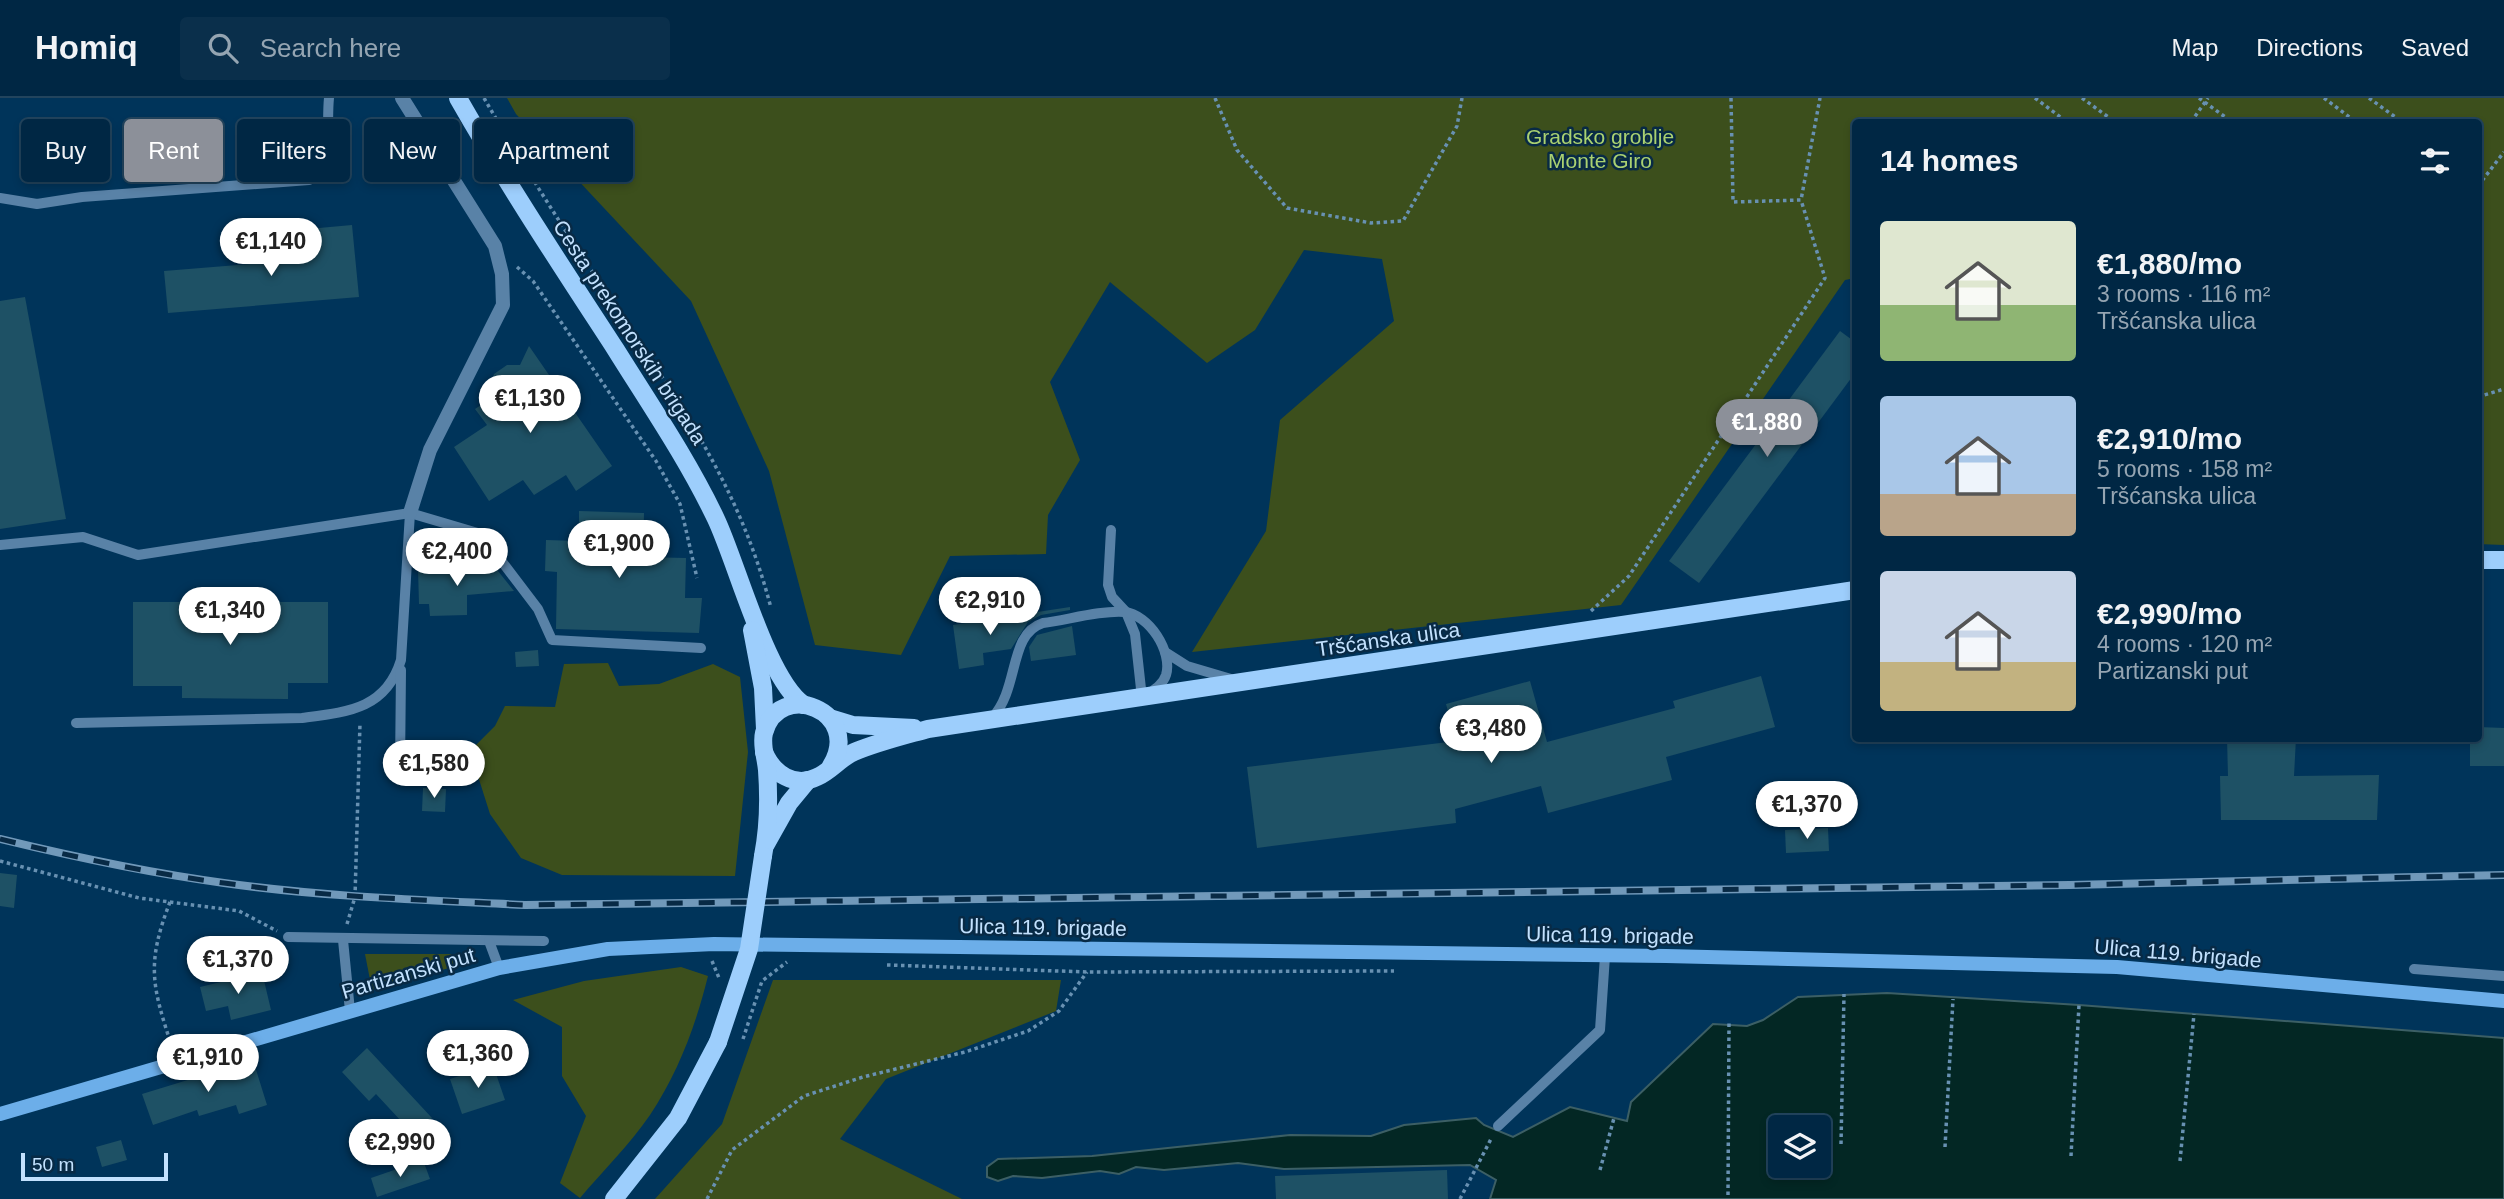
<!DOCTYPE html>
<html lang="en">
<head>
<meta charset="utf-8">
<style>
	body { margin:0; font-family:Arial,sans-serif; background:#0a2f4b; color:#f1f3f6; height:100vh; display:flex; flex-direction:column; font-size:26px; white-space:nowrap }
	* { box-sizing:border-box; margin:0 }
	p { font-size:23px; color:#95a5b2 }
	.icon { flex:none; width:38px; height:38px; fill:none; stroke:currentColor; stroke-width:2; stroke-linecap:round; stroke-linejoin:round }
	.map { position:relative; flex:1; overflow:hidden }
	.drawer { position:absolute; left:1852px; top:21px; width:630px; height:623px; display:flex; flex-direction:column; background:#002744; border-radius:7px; box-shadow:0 4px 10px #0003,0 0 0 2px #22445d }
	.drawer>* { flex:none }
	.guide { position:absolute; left:21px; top:21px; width:665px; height:63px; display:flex; gap:14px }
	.buttons { position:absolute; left:1768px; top:1017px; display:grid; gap:14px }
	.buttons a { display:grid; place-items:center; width:63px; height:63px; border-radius:7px; background:#002744; box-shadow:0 4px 10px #0003,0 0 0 2px #22445d; font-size:35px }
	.scale { position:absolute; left:21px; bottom:18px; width:147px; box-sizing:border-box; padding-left:7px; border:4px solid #c2e1fe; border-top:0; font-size:19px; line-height:24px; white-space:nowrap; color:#c2e1fe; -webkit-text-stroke:5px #082a45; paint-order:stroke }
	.price { position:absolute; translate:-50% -60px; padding:0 16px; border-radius:24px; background:#fff; color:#222; font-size:23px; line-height:46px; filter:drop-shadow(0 2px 4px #0008) }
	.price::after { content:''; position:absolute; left:50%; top:42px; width:21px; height:16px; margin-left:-10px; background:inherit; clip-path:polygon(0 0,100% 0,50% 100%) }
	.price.current { background:#8c9099; color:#fff }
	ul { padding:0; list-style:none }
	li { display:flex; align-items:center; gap:21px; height:175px; padding:0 28px }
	li span { display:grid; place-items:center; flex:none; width:196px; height:140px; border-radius:7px; color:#555 }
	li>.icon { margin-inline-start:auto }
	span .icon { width:84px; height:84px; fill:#fffc; stroke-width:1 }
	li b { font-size:30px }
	h2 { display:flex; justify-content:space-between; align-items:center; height:84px; padding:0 28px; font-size:30px }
	.tag { padding:0 24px; border-radius:7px; background:#002744; box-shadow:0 4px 10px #0003,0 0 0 2px #22445d; font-size:24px; line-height:63px }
	.tag.current { background:#8c9099; color:#fff }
	header { display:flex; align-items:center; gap:42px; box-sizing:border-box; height:98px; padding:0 35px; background:#002744; border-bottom:2px solid #22445d }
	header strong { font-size:33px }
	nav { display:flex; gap:38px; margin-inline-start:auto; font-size:24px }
	.search { width:490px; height:63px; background:#0a2f4b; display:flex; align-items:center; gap:18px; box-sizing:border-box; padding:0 24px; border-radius:7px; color:#95a5b2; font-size:26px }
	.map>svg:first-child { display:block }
</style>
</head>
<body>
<header>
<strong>Homiq</strong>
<div class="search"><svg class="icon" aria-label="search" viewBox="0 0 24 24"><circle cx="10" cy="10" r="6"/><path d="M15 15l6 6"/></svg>Search here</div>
<nav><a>Map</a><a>Directions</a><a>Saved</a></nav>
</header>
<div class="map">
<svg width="2504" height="1101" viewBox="0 0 2504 1101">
	<rect width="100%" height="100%" fill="#00345a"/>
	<g fill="#3c4f1c">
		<path d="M507 0H2504V447L2478 446V24H1855V180L1845 182 1621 507 1192 554 1266 433 1280 322 1394 223 1382 161 1304 152 1255 232 1207 265 1110 184 1050 284 1080 362 1048 417 1046 456 950 458 901 557 815 547 769 373 691 203 516 16Z"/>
		<path d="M608 565 619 588 659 586 713 566 740 579 748 654 735 778 562 777 521 760 490 716 470 653 495 628 505 608 555 609 564 566Z"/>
		<path d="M365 856H461L463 866 372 892Z"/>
		<path d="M681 869 708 878C696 927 678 975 650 1017 630 1046 603 1073 580 1100L560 1085 586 1018 562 978V929L513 902 584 883Z"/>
		<path d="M773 882H1061L1056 913 886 981 840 1041 962 1101H655L722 1026Z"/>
	</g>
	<path fill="#032724" stroke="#3c5f65" stroke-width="2" fill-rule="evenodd" d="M1887 895 2079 907 2504 940V1101H1490L1496 1082 1470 1067 1284 1071 1238 1065 1164 1072 1136 1069 1119 1076 1100 1073 1042 1080 1013 1078 998 1083 987 1079V1069L998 1061 1092 1058 1290 1037 1371 1038 1404 1027 1476 1020 1484 1027 1513 1039 1570 1009 1627 1023 1631 1004 1713 926 1747 928 1763 922 1798 899ZM1780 1029H1818V1068H1780Z"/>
	<g fill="#1e5165">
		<path d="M352 127 359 199 168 215 164 173 310 161 308 131Z"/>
		<path d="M25 199 66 421 0 431V203Z"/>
		<path d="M1840 233 1855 244V275L1699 485 1669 463Z"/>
		<path d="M529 248 612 368 576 393 566 377 534 397 523 382 489 403 454 349 487 327 475 311 493 299 491 286 494 276 507 267H520Z"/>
		<path d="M579 413 644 415 643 459 686 460 685 500H702L699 535 556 531 557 474 545 473 546 442 579 443Z"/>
		<path d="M494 468 514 493 467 497V517L430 518 429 506H419L418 471Z"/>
		<path d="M133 504H328V585H288V601L182 600V588H133Z"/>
		<path d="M1070 509V512L1041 517 1028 524 1011 551 983 555 984 567 959 571 953 527Z"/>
		<path d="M1072 528 1076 557 1031 563 1029 549 1037 537Z"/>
		<path d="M538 552 539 568 516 569 515 554Z"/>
		<path d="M1761 578 1775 629 1666 659 1672 682 1548 715 1541 688 1455 711 1456 725 1257 750 1247 669 1456 643 1446 606 1530 583 1547 644 1675 610 1673 603Z"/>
		<path d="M2478 629 2504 630V668H2470V640H2478Z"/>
		<path d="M2227 640H2296L2294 678 2379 677 2377 722H2221L2220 678H2228Z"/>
		<path d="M423 690 446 691 445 714 422 713Z"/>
		<path d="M1828 730 1829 753 1786 755 1785 732Z"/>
		<path d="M0 775 17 777 14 810 0 808Z"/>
		<path d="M262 874 271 912 231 922 228 908 206 913 200 889Z"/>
		<path d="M367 950 432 1020 414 1037 376 996 369 1003 342 974Z"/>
		<path d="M253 962 267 1007 239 1016 236 1007 199 1018 197 1012 153 1027 142 996Z"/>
		<path d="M493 967 505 1002 462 1016 450 981Z"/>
		<path d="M121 1042 127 1062 102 1069 96 1049Z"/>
		<path d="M423 1062 430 1081 377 1099 371 1080Z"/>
		<path d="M1447 1072 1448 1101H1276L1275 1078Z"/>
	</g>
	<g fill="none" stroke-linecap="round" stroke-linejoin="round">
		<g stroke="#6891b2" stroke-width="3.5" stroke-dasharray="3.5 3.5" stroke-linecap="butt">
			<path d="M484 0C524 69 567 136 611 202 680 306 739 387 771 510"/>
			<path d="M1215 0 1237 52 1287 110 1371 125 1403 123 1457 28 1462 0"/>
			<path d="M1731 0 1733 104 1801 102 1820 0"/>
			<path d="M2035 0 2067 24"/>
			<path d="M2082 0 2115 24"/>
			<path d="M2199 0 2232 24"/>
			<path d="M2324 0 2356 24"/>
			<path d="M2369 0 2402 24"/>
			<path d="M2191 24 2208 0"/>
			<path d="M2478 88 2504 54"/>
			<path d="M517 169 533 183 656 363 680 406 697 480"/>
			<path d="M2478 299 2504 291"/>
			<path d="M1591 513 1629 478 1825 180 1801 102"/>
			<path d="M0 763 139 800 239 813 277 833"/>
			<path d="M170 804C146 866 152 888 172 949"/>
			<path d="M347 826 355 799 360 625"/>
			<path d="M712 863 719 880"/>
			<path d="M887 867 1087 874 1394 873"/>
			<path d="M743 941 762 883 787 864"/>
			<path d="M1841 1046 1844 896"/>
			<path d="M1945 1049 1953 901"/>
			<path d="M2071 1058 2079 907"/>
			<path d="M2180 1063 2194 916"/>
			<path d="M1600 1072 1614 1020"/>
			<path d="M1728 1097 1729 925"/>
			<path d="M707 1101 732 1052 804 998 863 979 965 954 1028 933 1059 913 1087 874"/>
			<path d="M1460 1101 1491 1041"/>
		</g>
		<g stroke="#5982a7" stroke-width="10">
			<path d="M0 100 37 106 82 99 309 82C334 65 326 27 329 0"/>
			<path d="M1111 432 1108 487 1112 499 1126 514 1135 536 1142 600"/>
			<path d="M0 447 83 439 138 457 410 415 481 436 538 511 552 542 701 550"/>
			<path d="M1165 554 1187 568 1231 581"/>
			<path d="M992 620C1020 590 1008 536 1043 525 1067 522 1101 512 1124 514 1149 516 1173 554 1166 577 1163 586 1155 591 1148 596"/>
			<path d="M76 625 302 620C348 614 386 611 401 562L410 415"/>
			<path d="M400 671 401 572"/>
			<path d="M288 839 544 843"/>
			<path d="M343 842 350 913"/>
			<path d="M489 843 499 870"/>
			<path d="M2414 871 2504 878"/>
			<path d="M1498 1028 1600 932 1605 858"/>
		</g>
		<path stroke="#5982a7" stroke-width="14" d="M402 0 495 148 502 176 503 207 430 352 410 415"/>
		<path stroke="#6caee9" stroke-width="14" d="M0 1016 499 870 608 851 714 846 1666 858 2117 869 2504 903"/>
		<g stroke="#9dcefc" stroke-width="18">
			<path d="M458 0C507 86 562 169 616 252 651 308 688 362 716 421 737 465 767 582 804 607"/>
			<path d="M2478 462H2504"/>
			<path d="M752 532 763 590 765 631"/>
			<path d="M830 620 853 627 914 630"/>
			<path d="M764 654C773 676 795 690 817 679 831 673 840 660 854 654 878 644 903 638 928 631L1855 492"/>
			<path d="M766 746 789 705 808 682"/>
			<path d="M763 758C768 732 769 699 767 672 766 660 761 647 764 635 779 580 864 613 831 668"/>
			<path d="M614 1101 678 1020 718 944"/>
		</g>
		<defs>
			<path id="rail" d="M0 741C74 759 148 775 224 785 324 799 424 802 525 807L2070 787 2504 777"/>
		</defs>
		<use href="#rail" stroke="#7199ba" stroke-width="8"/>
		<use href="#rail" stroke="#082a45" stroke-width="5" stroke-dasharray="16" stroke-linecap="butt"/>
		<path stroke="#9dcefc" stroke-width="18" d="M718 944 749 851 763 758"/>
	</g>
	<g text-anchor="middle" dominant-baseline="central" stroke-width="5" stroke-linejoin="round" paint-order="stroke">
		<g font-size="21" fill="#aad171" stroke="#082a45">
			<text x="1600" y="38">Gradsko groblje<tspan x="1600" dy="24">Monte Giro</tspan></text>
		</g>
		<g font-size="21" fill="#c2e1fe" stroke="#082a45">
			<text transform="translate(630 234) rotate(57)">Cesta prekomorskih brigada</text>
			<text transform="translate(1388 541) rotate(-8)">Tršćanska ulica</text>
			<text transform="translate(1043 829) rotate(1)">Ulica 119. brigade</text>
			<text transform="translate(1610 837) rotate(1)">Ulica 119. brigade</text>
			<text transform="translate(2178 855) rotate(5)">Ulica 119. brigade</text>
			<text transform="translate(408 875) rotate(-16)">Partizanski put</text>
		</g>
	</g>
</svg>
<div class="buttons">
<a><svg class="icon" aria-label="layers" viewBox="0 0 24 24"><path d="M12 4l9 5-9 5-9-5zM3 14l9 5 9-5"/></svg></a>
</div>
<div class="scale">50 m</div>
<b class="price" style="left:271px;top:180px">€1,140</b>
<b class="price" style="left:530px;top:337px">€1,130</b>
<b class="price current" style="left:1767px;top:361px">€1,880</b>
<b class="price" style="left:619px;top:482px">€1,900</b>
<b class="price" style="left:457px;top:490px">€2,400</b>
<b class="price" style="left:990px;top:539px">€2,910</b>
<b class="price" style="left:230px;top:549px">€1,340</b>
<b class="price" style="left:1491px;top:667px">€3,480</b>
<b class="price" style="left:434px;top:702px">€1,580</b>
<b class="price" style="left:1807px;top:743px">€1,370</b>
<b class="price" style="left:238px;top:898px">€1,370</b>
<b class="price" style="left:478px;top:992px">€1,360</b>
<b class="price" style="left:208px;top:996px">€1,910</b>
<b class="price" style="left:400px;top:1081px">€2,990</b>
<div class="guide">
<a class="tag">Buy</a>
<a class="tag current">Rent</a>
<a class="tag">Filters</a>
<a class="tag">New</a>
<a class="tag">Apartment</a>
</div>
<section class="drawer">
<h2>14 homes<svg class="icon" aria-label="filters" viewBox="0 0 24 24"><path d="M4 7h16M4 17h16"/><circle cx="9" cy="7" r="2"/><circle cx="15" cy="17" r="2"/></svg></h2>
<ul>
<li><span style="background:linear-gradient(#dfe7d0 60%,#8fb573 0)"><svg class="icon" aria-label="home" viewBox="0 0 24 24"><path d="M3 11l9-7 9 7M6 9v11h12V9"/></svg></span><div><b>€1,880/mo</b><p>3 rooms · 116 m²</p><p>Tršćanska ulica</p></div></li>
<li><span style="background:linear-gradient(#a9c7e8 70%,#b9a48a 0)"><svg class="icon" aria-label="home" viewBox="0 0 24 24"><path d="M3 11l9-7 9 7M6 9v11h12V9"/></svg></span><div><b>€2,910/mo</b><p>5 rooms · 158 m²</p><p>Tršćanska ulica</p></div></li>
<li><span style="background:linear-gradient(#c9d6e8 65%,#c2b280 0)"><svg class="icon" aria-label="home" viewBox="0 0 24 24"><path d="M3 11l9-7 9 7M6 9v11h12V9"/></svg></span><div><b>€2,990/mo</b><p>4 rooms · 120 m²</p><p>Partizanski put</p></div></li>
</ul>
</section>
</div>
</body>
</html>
